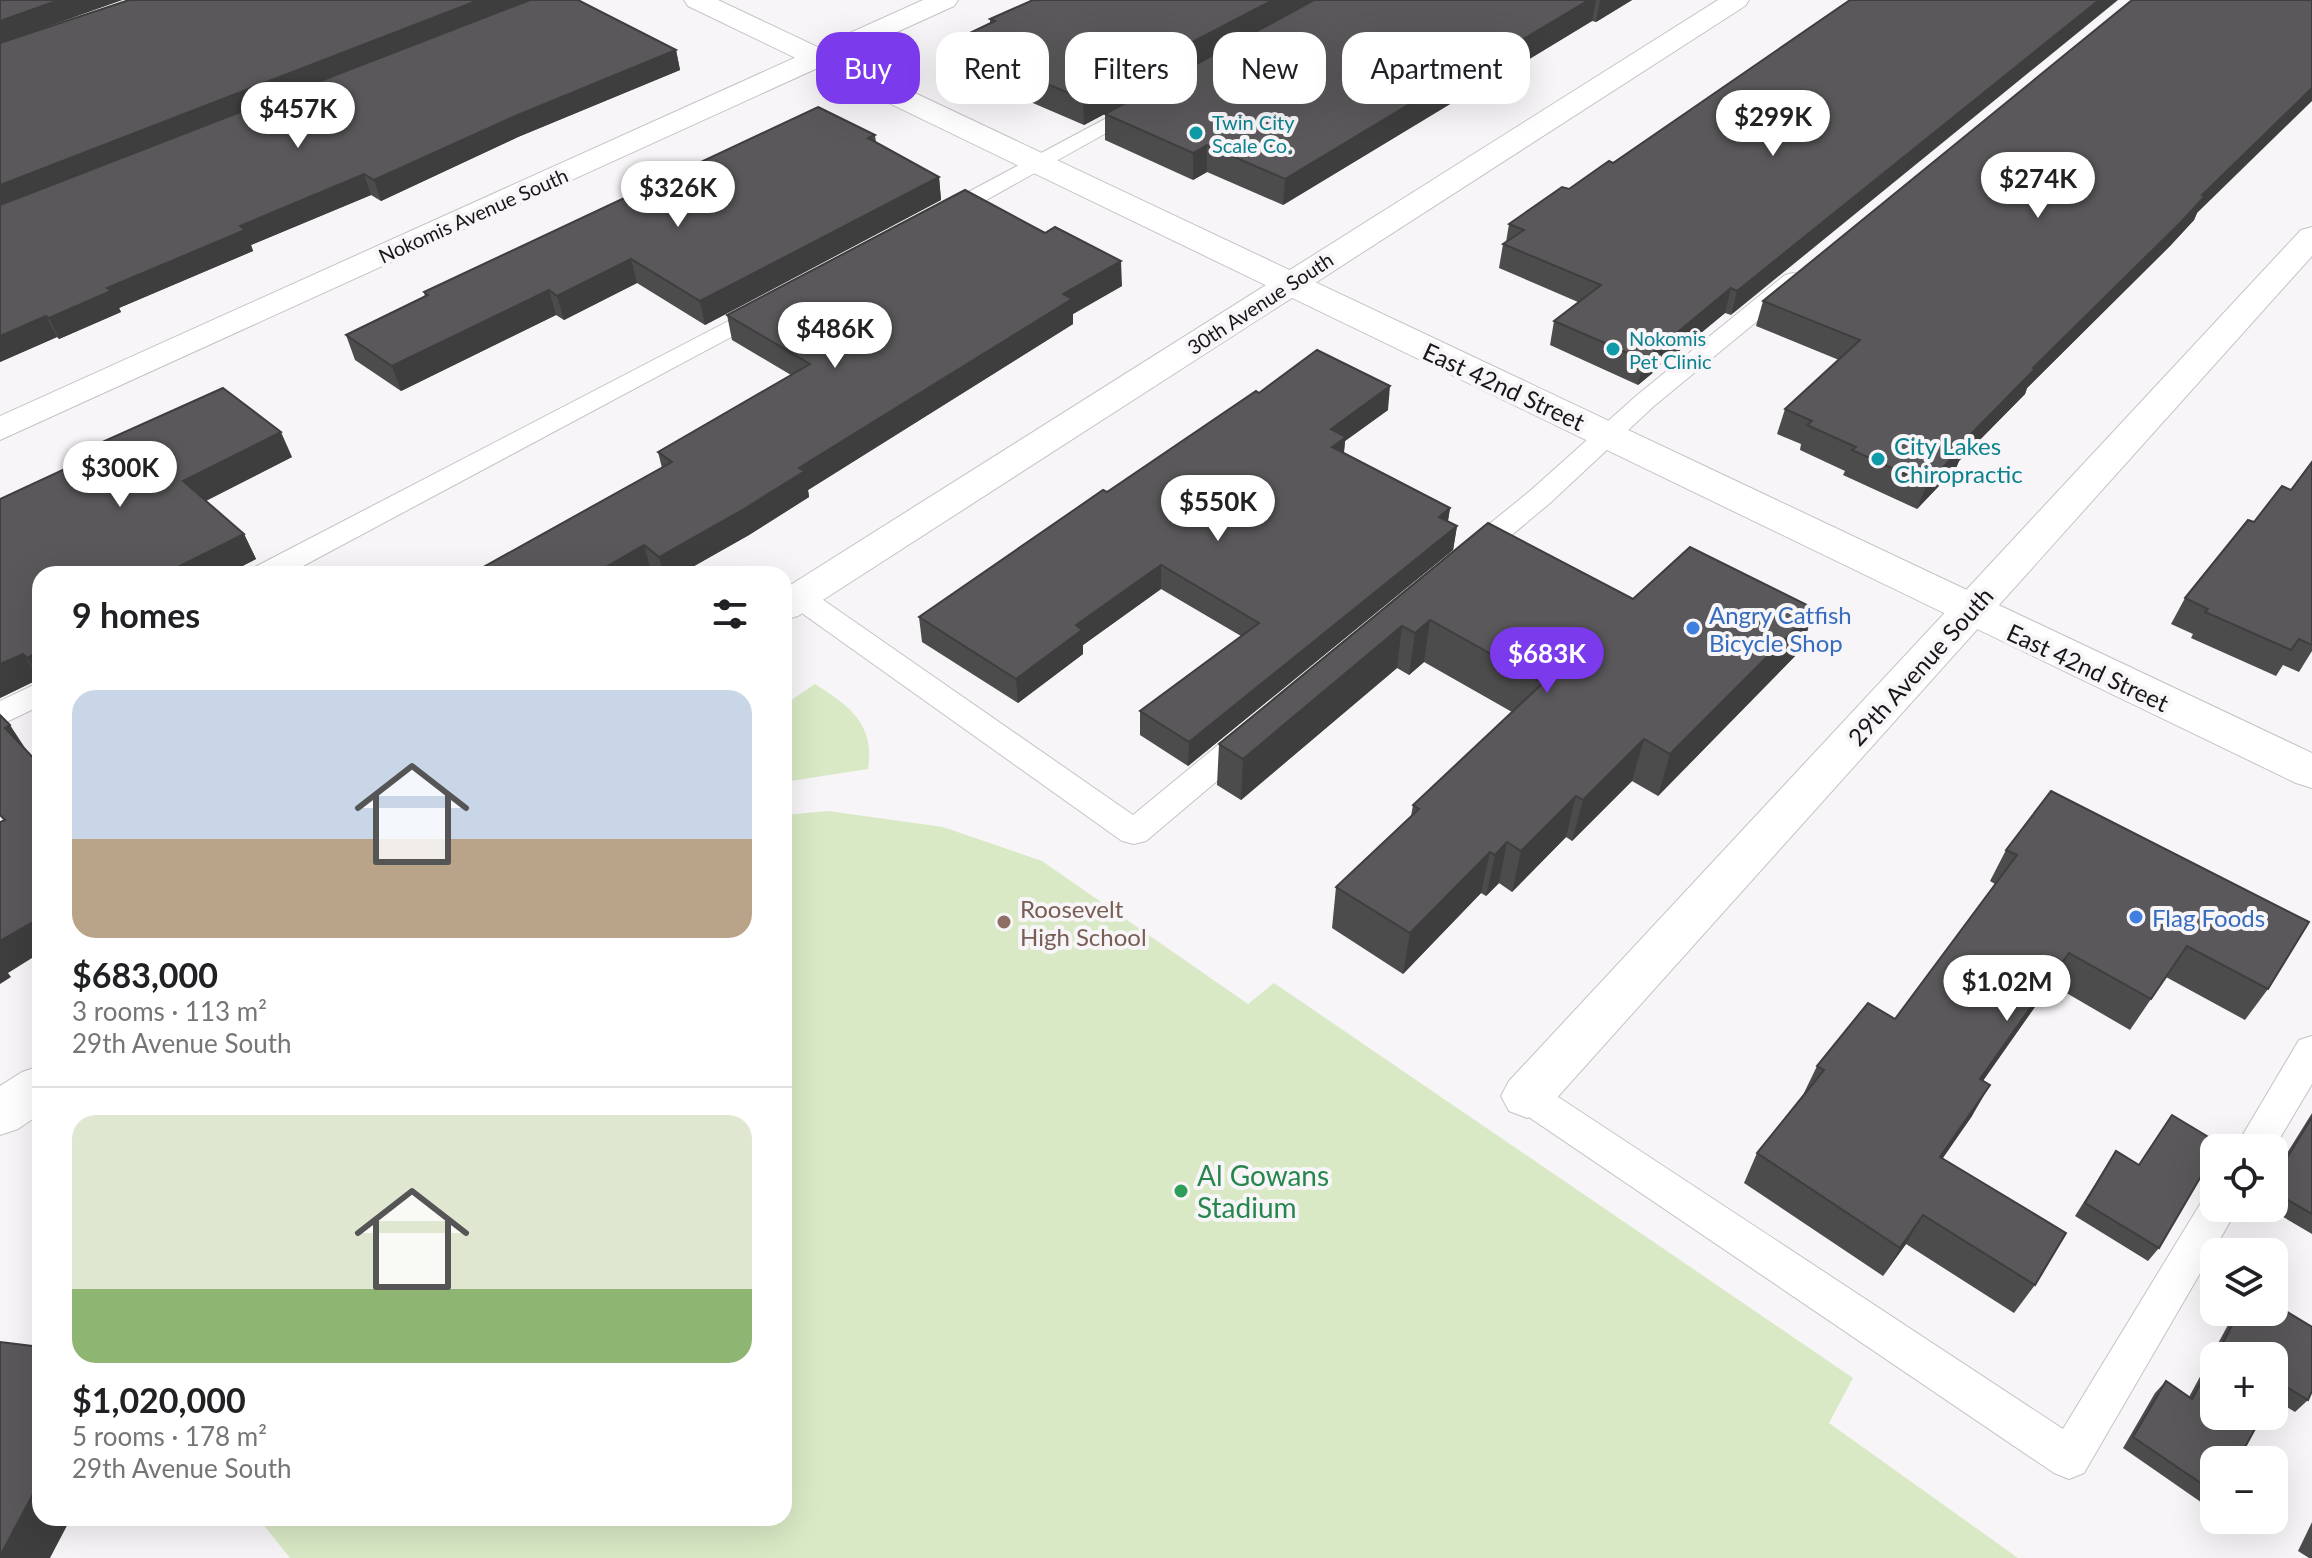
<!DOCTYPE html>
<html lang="en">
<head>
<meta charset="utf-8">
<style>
	body { margin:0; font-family:Lato,sans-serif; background:#f6f6f6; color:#202124; height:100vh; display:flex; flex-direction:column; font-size:30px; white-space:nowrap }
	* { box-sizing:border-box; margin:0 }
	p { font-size:26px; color:#757577 }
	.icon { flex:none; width:44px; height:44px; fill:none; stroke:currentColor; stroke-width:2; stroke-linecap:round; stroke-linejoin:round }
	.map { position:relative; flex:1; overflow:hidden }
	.drawer { position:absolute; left:32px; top:566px; width:760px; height:960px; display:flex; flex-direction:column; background:#fff; border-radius:24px; box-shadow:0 8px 32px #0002 }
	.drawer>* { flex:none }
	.banner { position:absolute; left:816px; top:32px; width:760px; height:72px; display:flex; gap:16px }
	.controls { position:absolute; left:2200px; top:1134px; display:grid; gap:16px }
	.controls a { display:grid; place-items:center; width:88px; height:88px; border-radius:16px; background:#fff; box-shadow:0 8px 32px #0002; font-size:40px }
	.price { position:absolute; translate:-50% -68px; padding:0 18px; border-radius:28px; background:#fff; color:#222; font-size:26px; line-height:52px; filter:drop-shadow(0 2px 4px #0008) }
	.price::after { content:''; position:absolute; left:50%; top:48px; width:24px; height:18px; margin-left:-12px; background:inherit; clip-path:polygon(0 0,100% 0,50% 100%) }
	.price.selected { background:#7c3aed; color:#fff }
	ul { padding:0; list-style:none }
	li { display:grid; align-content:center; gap:16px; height:424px; padding:0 40px }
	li+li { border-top:2px solid #e0e0e0 }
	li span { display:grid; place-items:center; height:248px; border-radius:24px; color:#555 }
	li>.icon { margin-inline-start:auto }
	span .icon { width:144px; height:144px; fill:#fffc; stroke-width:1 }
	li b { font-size:34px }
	h2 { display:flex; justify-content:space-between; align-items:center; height:96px; padding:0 40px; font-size:34px }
	.chip { padding:0 28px; border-radius:24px; background:#fff; box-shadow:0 8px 32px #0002; font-size:28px; line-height:72px }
	.chip.selected { background:#7c3aed; color:#fff }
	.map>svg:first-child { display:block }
</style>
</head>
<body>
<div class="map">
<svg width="2312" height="1558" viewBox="0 0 2312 1558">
	<rect width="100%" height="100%" fill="#f7f5f7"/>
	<g fill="#d9e9c5">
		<path d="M815 684C850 706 875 725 868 769L784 782V705Z"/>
		<path d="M828 811 943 827 1042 861 1248 1004 1274 983 1853 1378 1829 1423 2018 1558H290L258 1518H784V815Z"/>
	</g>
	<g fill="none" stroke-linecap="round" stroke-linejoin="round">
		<defs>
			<g id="lane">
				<path d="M1144 98 1151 100 1155 104 1151 108 947 222H931L928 217 931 212Z"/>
				<path d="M1793 273 1801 275 1805 280 1801 285 1654 406 1550 503 1476 565 1466 567 1456 565 1452 558 1456 551 1530 491 1636 396 1785 275Z"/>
				<path d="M767 301 776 303 779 308 776 313 288 574H251L255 567Z"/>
				<path d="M799 587 809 590 1133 815 1240 727 1251 724 1262 727 1267 735 1262 743 1146 841 1134 844 1122 841 789 604 784 597 789 590Z"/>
				<path d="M40 682V706L0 725V701Z"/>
				<path d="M2312 1036V1084L2274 1148H2235L2299 1040Z"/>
				<path d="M1527 1080 1540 1085 2063 1429 2205 1196 2214 1193V1208H2238L2084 1473 2069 1479 2054 1473 1514 1107 1508 1096 1514 1085Z"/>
			</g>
			<g id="street">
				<path d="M923 0H958L954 6 0 440V416Z"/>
				<path d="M1718 0H1749L1745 6 798 616 784 620V589Z"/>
				<path d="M2312 227V256L1545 1111 1527 1118 1509 1111 1501 1096 1509 1081 2301 230Z"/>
				<path d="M40 1066V1114L18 1129 0 1135V1086L22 1072Z"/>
			</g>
			<path id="secondary" d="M684 0H718L2312 753V788L2296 783 688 6Z"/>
		</defs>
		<use href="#lane" stroke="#c5c3c5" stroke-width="2"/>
		<use href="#street" stroke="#c5c3c5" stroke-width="2"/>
		<use href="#secondary" stroke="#c5c3c5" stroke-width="2"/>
		<use href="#lane" fill="#fff" fill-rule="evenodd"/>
		<use href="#street" fill="#fff" fill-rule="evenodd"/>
		<use href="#secondary" fill="#fff" fill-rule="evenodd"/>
	</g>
	<g fill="#4d4c4d">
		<path d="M0 0H122L2 43 676 50 680 70 518 137 381 201 371 195 251 245 253 251 119 308 121 312 59 339 57 337 0 362Z"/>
		<path d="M1033 0H1632L1596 22 1592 21 1511 70 1508 69 1283 205 1207 172 1193 180 1105 140V114L1123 104 1084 125 951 68 949 43 990 23V19Z"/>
		<path d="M1850 0 1731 315 1725 313 1638 385 1550 345 1554 321 1578 302 1499 268 1503 244 1506 242 1509 224 1613 163Z"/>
		<path d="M875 135 876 142 939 177 941 200 705 325 637 283 564 320 556 315 401 391 355 360 346 335 425 297 424 292Z"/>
		<path d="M2197 213 2194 220 2170 246 2027 388 2025 394 1959 461 1956 468 1917 509 1843 475 1845 471 1800 450 1801 444 1777 434 1785 409 1839 360 1756 326 1763 301Z"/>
		<path d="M1122 286 1073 314V324L808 490 809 497 749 535 680 574H655L651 571 471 574 662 468 658 452 791 375 732 340 727 315Z"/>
		<path d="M1259 393 1388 410 1345 441 1344 453 1450 508 1448 521 1457 526 1453 550 1188 766 1140 735V711L1241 636 1161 589 1083 645V654L1018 703 922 642 919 617Z"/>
		<path d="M71 456 292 457 206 501 244 534 256 559 227 574H40V680L39 679 0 698V499L75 464Z"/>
		<path d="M2312 462V651L2299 672 2283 665 2276 676 2191 638 2193 634 2171 624 2185 598 2254 522 2291 490Z"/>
		<path d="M1488 523 1633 599 1815 609 1800 651 1658 796 1632 781 1572 841 1566 837 1512 892 1499 883 1486 896 1481 893 1403 974 1332 928 1336 887 1411 816 1413 805 1512 712 1424 662 1409 675 1397 668 1241 800 1217 785 1219 744Z"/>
		<path d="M2006 850 2268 989 2245 1020 2166 977 2130 1030 2051 984 1983 1081 1972 1116 1942 1158 2035 1285 2014 1313 1906 1244 1883 1276 1744 1183 1757 1153 1803 1095 1817 1066 1895 1019 1995 884 1990 881Z"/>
		<path d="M2312 1113V1234L2268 1208H2274V1174Z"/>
		<path d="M2172 1115 2159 1248 2148 1261 2075 1216 2116 1151 2139 1165Z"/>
		<path d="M2235 1312H2274L2308 1400 2295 1412 2274 1399V1356H2214V1500L2208 1507 2123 1448 2155 1393 2166 1381 2189 1397Z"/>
		<path d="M2312 1522V1558H2309L2298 1551Z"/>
	</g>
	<g fill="#3f3e3f">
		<path d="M59 0H122L0 43V21Z"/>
		<path d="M479 0H533L0 210V185Z"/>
		<path d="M1273 0H1320L1084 125 1083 99Z"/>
		<path d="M1589 0H1596L1592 21 1511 70 1515 44Z"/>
		<path d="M1600 0H1632L1596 22Z"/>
		<path d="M2099 0H2118L1731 315 1737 291Z"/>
		<path d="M1511 43 1508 69 1283 205 1285 179Z"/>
		<path d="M676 50 680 70 518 137 381 201 374 180 513 117Z"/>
		<path d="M2312 88V101L2197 213 2194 220 2170 246 2027 388 2025 394 1959 461 1956 468 1917 509 1927 484 1963 442 2033 368 2202 195Z"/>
		<path d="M1207 145V172L1193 180V153Z"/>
		<path d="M364 174 371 195 251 245 253 251 119 308 121 312 59 339 49 318 107 288 240 226Z"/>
		<path d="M939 177 941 200 705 325 700 301Z"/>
		<path d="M631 259 637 283 564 320 557 296Z"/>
		<path d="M1121 261 1122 286 1073 314V324L808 490 809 497 749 535 680 574H664L659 557 799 468 1063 294Z"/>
		<path d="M1731 288 1725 313 1638 385 1644 360Z"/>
		<path d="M549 290 556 315 401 391 392 366Z"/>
		<path d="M46 316 57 337 0 362V336Z"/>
		<path d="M1390 386 1388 410 1345 441 1343 460 1331 451V429Z"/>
		<path d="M281 432 292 457 195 506 183 481Z"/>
		<path d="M1450 508 1446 532 1439 517Z"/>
		<path d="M1457 526 1453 550 1188 766 1189 742Z"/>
		<path d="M244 534 256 559 227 574H183L180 566Z"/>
		<path d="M644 545 651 571 646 574H594Z"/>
		<path d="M1161 565V589L1083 645V654L1018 703 1016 679 1076 625Z"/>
		<path d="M1815 609 1800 651 1658 796 1670 754Z"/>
		<path d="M1430 620 1424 662 1409 675 1415 633Z"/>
		<path d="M1402 626 1397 668 1241 800 1243 759Z"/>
		<path d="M40 651V678L27 658Z"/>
		<path d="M23 654 39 679 0 698V664Z"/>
		<path d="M10 725 27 751 5 728Z"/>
		<path d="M1644 739 1632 781 1572 841 1583 800Z"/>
		<path d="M1576 796 1566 837 1512 892 1521 851Z"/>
		<path d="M1507 842 1499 883 1486 896 1495 855Z"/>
		<path d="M1490 852 1481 893 1403 974 1410 933Z"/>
		<path d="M40 918V953L8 973 11 977 0 984V941Z"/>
		<path d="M2069 953 2051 984 1962 1110 1980 1079Z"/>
		<path d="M1990 1085 1972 1116 1923 1187 1940 1157Z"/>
		<path d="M1923 1215 1906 1244 1883 1276 1900 1248Z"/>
		<path d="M40 1481V1518H71L50 1558H0V1556Z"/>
	</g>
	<g fill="#5a585a" stroke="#3f3e3f" stroke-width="2">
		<path d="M0 0H59L0 21Z"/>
		<path d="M129 0H479L0 185V43Z"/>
		<path d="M530 0H578L676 50 513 117 374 180 364 174 240 226 245 230 107 288 111 291 49 318 46 316 0 336V205Z"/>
		<path d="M1033 0H1273L1083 99 949 43 995 21 990 19Z"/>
		<path d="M1314 0H1589L1515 44 1511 43 1285 179 1207 145 1193 153 1105 114Z"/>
		<path d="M1850 0H2099L1737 291 1731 288 1644 360 1554 321 1601 285 1503 244 1524 230 1509 224 1562 187 1569 189 1609 161 1613 163Z"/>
		<path d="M2132 0H2312V88L2202 195 2205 196 2181 222 2033 368 2035 369 1963 442 1966 443 1927 484 1852 450 1856 447 1807 425 1812 421 1785 409 1860 340 1763 301Z"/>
		<path d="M818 107 875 135 868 138 939 177 700 301 631 259 557 296 549 290 392 366 346 335 428 295 424 292Z"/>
		<path d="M965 190 1045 233 1055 227 1121 261 1063 294 1072 299 799 468 805 471 744 509 659 557 644 545 594 574H471L672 462 658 452 810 364 727 315Z"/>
		<path d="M1317 350 1390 386 1331 429 1346 437 1332 447 1450 508 1439 517 1457 526 1189 742 1140 711 1259 623 1161 565 1076 625 1082 630 1016 679 919 617 1103 490 1107 492 1256 391 1259 393Z"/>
		<path d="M223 388 281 432 183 481 244 534 180 566 188 572 183 574H40V651L27 658 23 654 0 664V499L78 463 71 456Z"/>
		<path d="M2312 462V645L2299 639 2291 650 2205 612 2208 609 2185 598 2248 520 2254 522 2282 486 2291 490Z"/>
		<path d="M1488 523 1633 599 1690 547 1815 609 1670 754 1644 739 1583 800 1576 796 1521 851 1507 842 1495 855 1490 852 1410 933 1336 887 1419 809 1413 805 1543 683 1430 620 1415 633 1402 626 1243 759 1219 744Z"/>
		<path d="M0 715 10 725 5 728 40 765V918L0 941V822L5 820 0 815Z"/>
		<path d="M2051 791 2309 922 2268 989 2187 946 2151 999 2069 953 1980 1079 1990 1085 1940 1157 2066 1233 2035 1285 1923 1215 1900 1248 1757 1153 1824 1070 1817 1066 1868 1003 1895 1019 2017 855 2006 850Z"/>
		<path d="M2172 1115 2220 1144 2217 1148H2214V1154L2159 1248 2085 1203 2116 1151 2139 1165Z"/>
		<path d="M2312 1117V1214L2274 1192V1179Z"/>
		<path d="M2274 1304 2312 1327V1391L2308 1400 2280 1383 2274 1393V1356H2216L2239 1312H2274Z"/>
		<path d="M0 1342 40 1347V1481L0 1556Z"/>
		<path d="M2214 1359V1416H2262L2238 1460H2214V1492L2133 1437 2166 1381 2192 1399Z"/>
	</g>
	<g fill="#0f9aa8" stroke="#f7f5f7" stroke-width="3">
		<circle cx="1196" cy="133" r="8"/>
		<circle cx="1613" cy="349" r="8"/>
		<circle cx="1878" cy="459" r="8"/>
	</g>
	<g fill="#3f7fe0" stroke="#f7f5f7" stroke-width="3">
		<circle cx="1693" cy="628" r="8"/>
		<circle cx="2136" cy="917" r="8"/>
	</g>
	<circle fill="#8d6e63" stroke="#f7f5f7" stroke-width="3" cx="1004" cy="922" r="8"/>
	<circle fill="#2e9e5b" stroke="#f7f5f7" stroke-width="3" cx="1181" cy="1191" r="8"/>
	<g text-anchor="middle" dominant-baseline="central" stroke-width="8" stroke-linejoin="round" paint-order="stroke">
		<g font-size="20" fill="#0d838f" stroke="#f7f5f7" text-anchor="start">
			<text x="1212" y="122">Twin City<tspan x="1212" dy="23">Scale Co.</tspan></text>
			<text x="1629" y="338">Nokomis<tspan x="1629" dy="23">Pet Clinic</tspan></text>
		</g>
		<g font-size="20" fill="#181718" stroke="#f7f5f7">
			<text transform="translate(473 215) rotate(-24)">Nokomis Avenue South</text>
			<text transform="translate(1260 303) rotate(-33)">30th Avenue South</text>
		</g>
		<g font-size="24" fill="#181718" stroke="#f7f5f7">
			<text transform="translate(1504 386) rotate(25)">East 42nd Street</text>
			<text transform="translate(1920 666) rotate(-48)">29th Avenue South</text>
			<text transform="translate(2088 667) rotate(25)">East 42nd Street</text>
		</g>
		<g font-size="24" fill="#0d838f" stroke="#f7f5f7" text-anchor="start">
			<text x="1894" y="445">City Lakes<tspan x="1894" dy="28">Chiropractic</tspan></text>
		</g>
		<g font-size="24" fill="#366cbe" stroke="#f7f5f7" text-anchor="start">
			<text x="1709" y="614">Angry Catfish<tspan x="1709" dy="28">Bicycle Shop</tspan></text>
			<text x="2152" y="917">Flag Foods</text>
		</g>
		<g font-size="24" fill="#785e54" stroke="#f7f5f7" text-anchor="start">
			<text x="1020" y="908">Roosevelt<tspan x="1020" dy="28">High School</tspan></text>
		</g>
		<g font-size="28" fill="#27864d" stroke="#f7f5f7" text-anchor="start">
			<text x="1197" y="1175">Al Gowans<tspan x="1197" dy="32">Stadium</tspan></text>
		</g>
	</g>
</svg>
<div class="controls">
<a><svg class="icon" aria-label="locate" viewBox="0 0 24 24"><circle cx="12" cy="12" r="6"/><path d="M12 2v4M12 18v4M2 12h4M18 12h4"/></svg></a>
<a><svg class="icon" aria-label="layers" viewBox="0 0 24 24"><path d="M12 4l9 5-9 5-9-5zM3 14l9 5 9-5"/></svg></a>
<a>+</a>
<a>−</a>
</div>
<b class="price" style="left:298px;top:150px">$457K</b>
<b class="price" style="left:1773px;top:158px">$299K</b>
<b class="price" style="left:2038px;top:220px">$274K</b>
<b class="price" style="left:678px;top:229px">$326K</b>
<b class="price" style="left:835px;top:370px">$486K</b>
<b class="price" style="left:120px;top:509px">$300K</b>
<b class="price" style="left:1218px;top:543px">$550K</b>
<b class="price selected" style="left:1547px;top:695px">$683K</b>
<b class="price" style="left:2007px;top:1023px">$1.02M</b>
<div class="banner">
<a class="chip selected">Buy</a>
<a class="chip">Rent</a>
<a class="chip">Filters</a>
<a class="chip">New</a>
<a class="chip">Apartment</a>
</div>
<section class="drawer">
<h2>9 homes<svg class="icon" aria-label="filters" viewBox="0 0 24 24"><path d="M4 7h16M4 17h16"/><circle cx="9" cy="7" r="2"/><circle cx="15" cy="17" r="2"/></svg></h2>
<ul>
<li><span style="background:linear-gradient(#c9d6e8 60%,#b9a48a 0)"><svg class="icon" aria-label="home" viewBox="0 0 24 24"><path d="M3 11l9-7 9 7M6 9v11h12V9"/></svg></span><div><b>$683,000</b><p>3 rooms · 113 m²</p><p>29th Avenue South</p></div></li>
<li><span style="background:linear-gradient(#dfe7d0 70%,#8fb573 0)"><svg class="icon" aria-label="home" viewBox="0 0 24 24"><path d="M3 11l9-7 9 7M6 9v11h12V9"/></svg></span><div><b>$1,020,000</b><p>5 rooms · 178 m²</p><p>29th Avenue South</p></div></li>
</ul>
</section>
</div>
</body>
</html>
